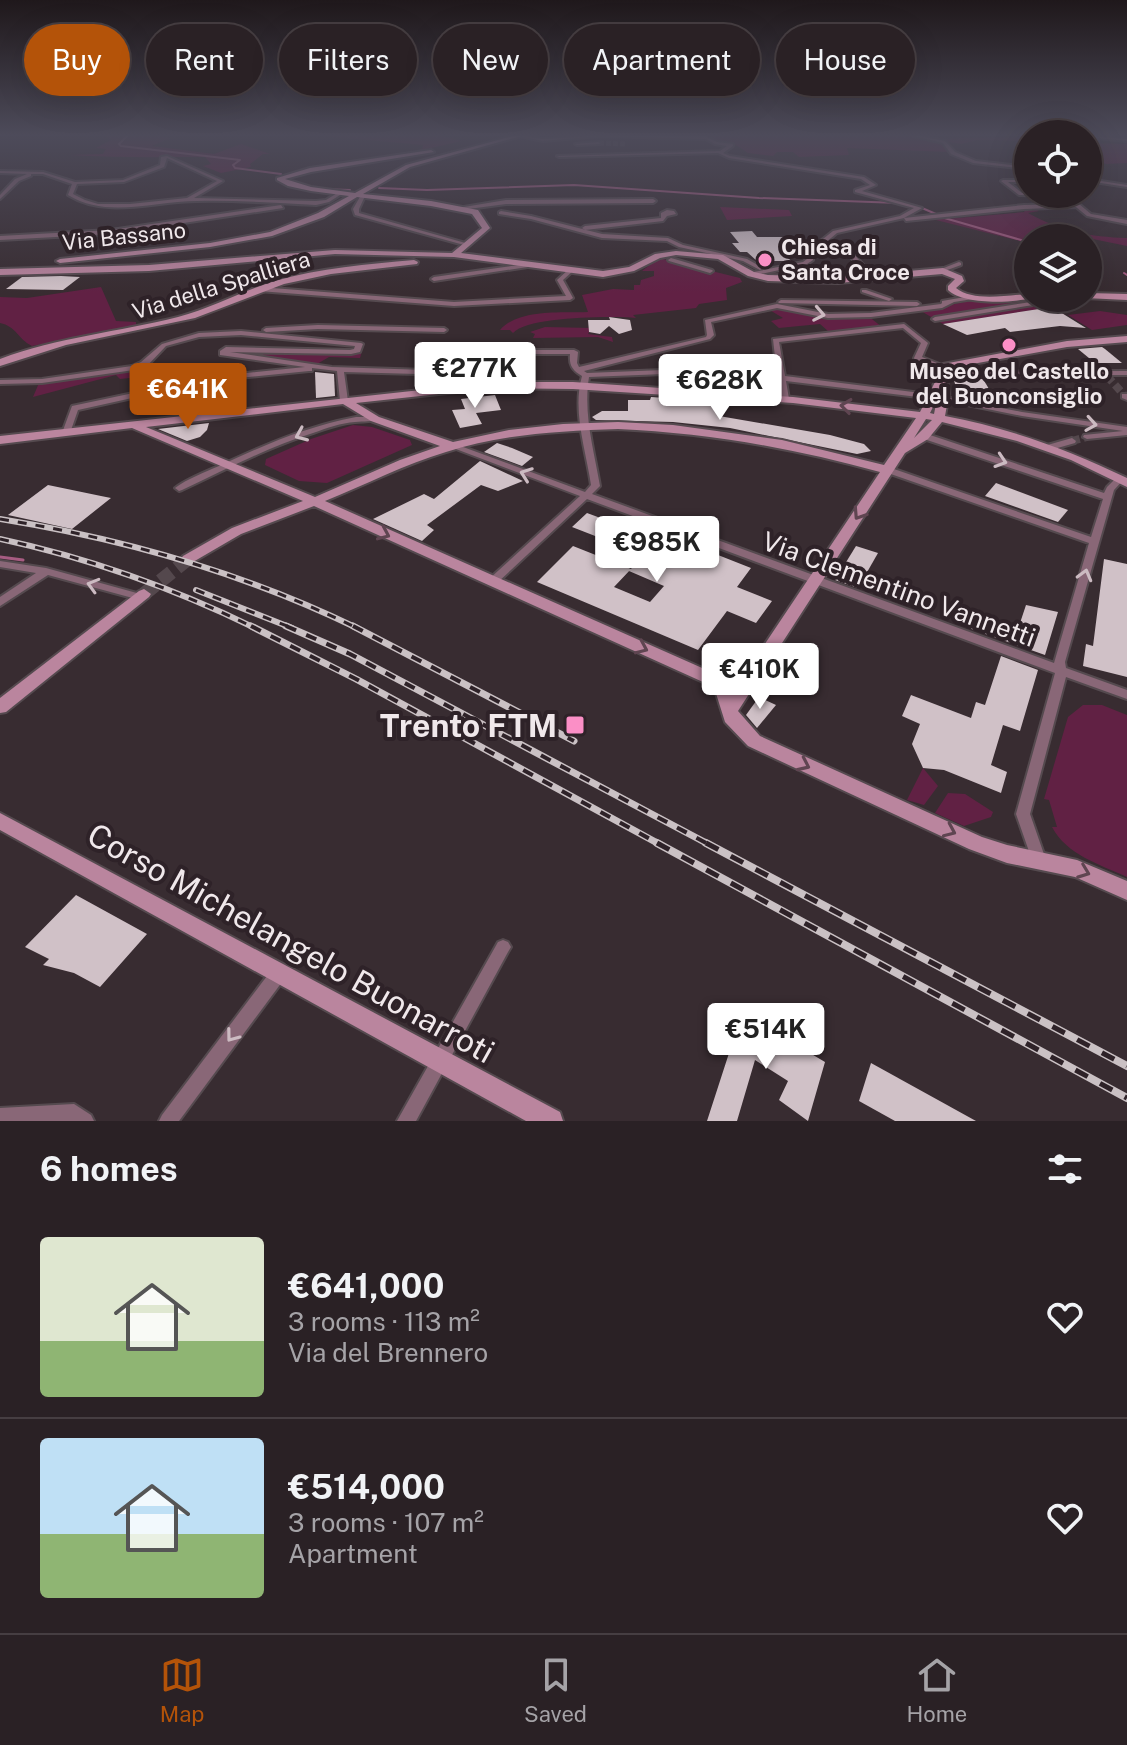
<!DOCTYPE html>
<html lang="en">
<head>
<meta charset="utf-8">
<style>
	body { margin:0; font-family:"Public Sans",sans-serif; background:#32292d; color:#f1f3f6; height:100vh; display:flex; flex-direction:column; font-size:30px; white-space:nowrap }
	* { box-sizing:border-box; margin:0 }
	p { font-size:26px; color:#a5a3a7 }
	.icon { flex:none; width:44px; height:44px; fill:none; stroke:currentColor; stroke-width:2; stroke-linecap:round; stroke-linejoin:round }
	.map { position:relative; height:1121px; overflow:hidden }
	.panel { display:flex; flex-direction:column; background:#2a2125; flex:1 }
	.panel>* { flex:none }
	.guide { position:absolute; left:24px; top:24px; width:1080px; height:72px; display:flex; gap:16px }
	.controls { position:absolute; left:1014px; top:120px; display:grid; gap:16px }
	.controls a { display:grid; place-items:center; width:88px; height:88px; border-radius:50%; background:#2a2125; box-shadow:0 8px 32px #0002,0 0 0 2px #463e42; font-size:40px }
	.price { position:absolute; translate:-50% -68px; padding:0 18px; border-radius:8px; background:#fff; color:#222; font-size:26px; line-height:52px; filter:drop-shadow(0 2px 4px #0008) }
	.price::after { content:''; position:absolute; left:50%; top:48px; width:24px; height:18px; margin-left:-12px; background:inherit; clip-path:polygon(0 0,100% 0,50% 100%) }
	.price.selected { background:#b45309; color:#fff }
	ul { padding:0; list-style:none }
	li { display:flex; align-items:center; gap:24px; height:200px; padding:0 40px }
	li+li { border-top:2px solid #463e42 }
	li span { display:grid; place-items:center; flex:none; width:224px; height:160px; border-radius:8px; color:#555 }
	li>.icon { margin-inline-start:auto }
	span .icon { width:96px; height:96px; fill:#fffc; stroke-width:1 }
	li b { font-size:34px }
	h2 { display:flex; justify-content:space-between; align-items:center; height:96px; padding:0 40px; font-size:34px }
	.tag { padding:0 28px; border-radius:36px; background:#2a2125; box-shadow:0 8px 32px #0002,0 0 0 2px #463e42; font-size:28px; line-height:72px }
	.tag.selected { background:#b45309; color:#fff }
	.tabs { display:flex; justify-content:space-around; align-items:center; height:112px; border-top:2px solid #463e42; background:#2a2125; font-size:22px; color:#a5a3a7 }
	.tabs a { display:grid; justify-items:center; gap:4px }
	.tabs .selected { color:#b45309 }
	.map>svg:first-child { display:block }
</style>
</head>
<body>
<div class="map">
<svg width="1127" height="1121" viewBox="0 0 1127 1121">
	<rect width="100%" height="100%" fill="#382c31"/>
	<g fill="#612144">
		<path d="M106 136H162L170 138 152 146 214 154 241 144 270 154H263L250 164 251 167 221 173 203 166 211 164 205 157C160 157 116 158 70 155L103 154 106 149 96 148 111 140Z"/>
		<path d="M324 136H443L462 141 422 150 423 145Z"/>
		<path d="M706 136H814L819 140 817 136H913L926 139 1028 137V141L978 140 961 144 937 140 949 152 847 148 849 155 799 157 793 152H777L773 156 748 153 733 143 716 142Z"/>
		<path d="M1088 143 1127 144V163L1106 164 1088 157 1092 148 1088 147Z"/>
		<path d="M720 207 789 210 792 216 727 220Z"/>
		<path d="M1032 207 1039 211 1028 213C1061 231 1090 237 1127 238V246L1088 238H1028V243L928 218 941 216 947 219 1025 212 1020 208Z"/>
		<path d="M659 258 740 278 742 282 726 288 727 300 699 304 696 308 633 315 636 318C613 316 529 316 513 333L510 330H500C519 308 563 313 588 312L582 295 613 289 634 290V285H640L641 280 654 276V271H642Z"/>
		<path d="M101 287 116 321 136 322V326L32 346C18 339 16 326 0 323V297L27 298Z"/>
		<path d="M1022 299 1040 309 943 324 921 311 974 300Z"/>
		<path d="M780 307 822 317 868 316 882 327 828 331 820 324 779 328 771 321 783 318 768 309Z"/>
		<path d="M1100 311 1127 315V325L1092 330 1068 315Z"/>
		<path d="M545 327 592 328 588 334 612 337 613 342 598 337 533 338 535 334 530 332Z"/>
		<path d="M229 351 342 354 362 351 360 358 329 357 317 364 227 353Z"/>
		<path d="M172 367 169 374 120 379 116 375 33 397 39 383Z"/>
		<path d="M353 425 372 427 410 440 412 445 327 483 299 481 265 465 266 459 311 439Z"/>
		<path d="M1083 705H1102L1127 715V877C1099 864 1067 855 1052 827H1057L1049 800 1044 799 1068 717Z"/>
		<path d="M923 768 938 786 924 805 907 800Z"/>
		<path d="M948 793 965 794 993 812 991 817 964 826 935 813Z"/>
	</g>
	<g fill="none" stroke-linecap="round" stroke-linejoin="round">
		<g stroke="#a75c82" stroke-width="2">
			<path d="M127 136 119 144 121 146 240 160 233 165 235 168 281 174"/>
			<path d="M379 188 427 190 574 185 759 198 899 203"/>
			<path d="M323 189 350 190"/>
			<path d="M922 208 936 214"/>
			<path d="M941 217 1028 242"/>
			<path d="M1124 273 1127 275"/>
		</g>
		<path stroke="#a75c82" stroke-width="3" d="M0 557 23 560"/>
	</g>
	<g fill="#d0c1c7">
		<path d="M752 231 757 237H786L799 250 782 251 791 261H757L747 252H740L732 243H739L730 232Z"/>
		<path d="M61 276 80 277 63 290 6 289 22 277Z"/>
		<path d="M1052 307 1086 328 1060 326 1010 332 1005 328 967 335 943 324Z"/>
		<path d="M609 317 630 320 632 330 619 334 609 326 600 334 589 332 588 320H610Z"/>
		<path d="M1102 347 1105 349 1122 363H1095L1078 349Z"/>
		<path d="M315 372 334 374 335 396 316 398Z"/>
		<path d="M983 379 998 404 958 396 954 380Z"/>
		<path d="M495 395 501 410 476 413 482 424 460 428 452 410 465 409 461 399Z"/>
		<path d="M651 397 712 401V404L719 405V416L830 435 864 444 871 451 857 454 730 428 673 422 596 420 592 417 602 411H628V400H650Z"/>
		<path d="M209 423 207 430 200 437 187 441 158 429Z"/>
		<path d="M497 443 512 448 533 457 522 466 484 452Z"/>
		<path d="M480 461 523 481 498 491 481 485 427 525 434 530 422 541 373 519 424 494 434 499Z"/>
		<path d="M996 483 1068 510 1058 522 985 496Z"/>
		<path d="M48 485 101 496 111 498 72 529 8 515Z"/>
		<path d="M587 513 714 560 718 555 751 568 737 587 772 601 756 623 727 611 698 650 537 582 573 546 631 569 614 587 650 602 664 586 629 571 644 555 572 527Z"/>
		<path d="M856 546 878 553 858 588 835 580Z"/>
		<path d="M1104 559 1127 564V677L1083 666 1086 644 1093 646Z"/>
		<path d="M1026 605 1058 612 1045 655 966 627 972 613 1018 629Z"/>
		<path d="M1001 656 1038 670 1020 731 1003 725 991 765 1007 772 1001 793 944 770 923 768 912 744 920 724 902 716 911 695 971 718 976 702 985 705Z"/>
		<path d="M759 697 776 705 757 728 746 715Z"/>
		<path d="M76 895 147 934 100 987 74 973 43 965 49 959 25 947Z"/>
		<path d="M742 1013 825 1062 808 1121 779 1100 788 1081 755 1060 737 1121H707Z"/>
		<path d="M871 1063 976 1121H895L859 1101Z"/>
	</g>
	<g fill="none" stroke-linecap="round" stroke-linejoin="round">
		<path stroke="#54484d" stroke-width="5" stroke-dasharray="5 2" stroke-linecap="butt" d="M599 143 627 144"/>
		<g stroke="#54484d" stroke-width="8" stroke-dasharray="8 4" stroke-linecap="butt">
			<path d="M1107 376 1125 396"/>
			<path d="M1072 441 1087 437"/>
		</g>
		<path stroke="#54484d" stroke-width="14" stroke-dasharray="14 7" stroke-linecap="butt" d="M144 594 188 559"/>
		<defs>
			<g id="street">
				<path d="M520 136 543 139 599 136 543 141Z"/>
				<path d="M602 136H705L717 142 733 144V146L723 153 730 156 864 177 876 185 862 191 922 208 904 218 1024 205 1072 204 1064 196 1019 195 1001 181 1003 180H1028V182H1008L1022 193H1028V194H1067L1091 214 1127 220V224L1087 216 1076 207 1024 209 906 221 904 218 837 233 813 253V260L807 264 751 276 749 275V273L803 262 807 259 808 251 833 231 900 216 914 208 855 192V190L870 185 861 179 729 158 718 153 559 157 557 156 720 151 727 146 715 144 706 139Z"/>
				<path d="M914 136H920L945 141 955 152 976 161 1028 167V169L973 163 951 154 943 143Z"/>
				<path d="M1088 136 1127 139V141L1088 137Z"/>
				<path d="M599 142 600 144 577 145 575 144Z"/>
				<path d="M167 156 223 181 194 198 316 201 326 200 339 192 343 193 329 202 316 205C276 203 236 200 197 201 154 201 107 219 68 195L72 184 43 174H31V176L19 181 0 199V195L15 179 27 174 0 173V171L43 172 75 182 123 180 160 165 161 157ZM167 158 217 181 187 198 130 204H98L85 200 73 194 77 184 124 182 164 167Z"/>
				<path d="M1088 179 1127 185V187L1088 181Z"/>
				<path d="M361 195 365 196 359 209V213L469 244 464 245 355 215 353 209Z"/>
				<path d="M506 200 653 199 656 201 653 203 506 204 461 210 458 208Z"/>
				<path d="M281 205 283 208 111 234 0 240V236L111 230Z"/>
				<path d="M667 210 674 211 676 214 667 216 663 221 585 230 582 228 585 226 661 218V213Z"/>
				<path d="M501 211 531 216 602 234 668 238 683 245 747 259 763 268 760 270 743 261 679 247 667 241 602 238 531 219 499 214V212Z"/>
				<path d="M848 252H852L874 277V279H870L848 254Z"/>
				<path d="M671 258 712 270 713 271 710 273 669 261 668 260Z"/>
				<path d="M959 262 961 263V265L939 273 936 271Z"/>
				<path d="M532 263 535 265 534 266 434 281 431 279 434 277Z"/>
				<path d="M569 269 574 270 563 280 573 298 570 300 454 306 259 291 256 289 259 287 454 302 566 296 557 280Z"/>
				<path d="M862 290H866L892 299 889 301 862 292Z"/>
				<path d="M971 296 973 297V299L954 302 942 308 871 317 828 318 777 308 711 322 714 335 710 339 584 371 587 373 689 369 740 371 777 375 773 339 904 324 928 343 922 357 947 367 943 369 915 360 914 358 921 343 903 328 779 342 785 376 921 393 922 395 918 397 786 381 789 399 785 401 781 399 778 380 740 375 689 373 589 377C583 414 594 450 600 486L592 494 1054 663 1089 543 885 472 884 470 888 467 891 468 1091 537 1103 499 924 439 923 437 924 435H930L1104 493 1107 487 1117 477H1123L1124 479 1114 490 1065 662 1066 668 1127 690V699L1066 677 1030 814 1046 860 1044 864 1039 866 1034 864 1032 860 1016 814 1055 673 587 499 496 584H488L487 582 488 580 580 496 448 446 452 443 455 444 585 492 591 485C586 450 572 411 582 376 572 370 569 365 570 354H502L497 372 532 373V384L528 386 524 384 525 377 344 372 348 401 344 403 340 401 337 371 312 368V371H309L209 381 78 410 70 433 66 435 62 433 72 406 209 377 305 367 220 355V351L226 347 350 350 354 349 355 346 241 335 199 337 166 346 147 366 134 370 42 383 0 384V380L42 379 132 366 141 362 162 344 199 333 241 331 361 343 363 344 360 352 351 354 230 352 332 367 490 372 496 350H574L578 352 577 363 579 367 706 337 707 335 705 320 777 304 828 314 871 313 941 304 942 303V301Z"/>
				<path d="M781 300 917 302 920 304 917 306 779 303 778 302Z"/>
				<path d="M1031 302 1033 303V305L935 321 932 319 935 317Z"/>
				<path d="M318 325 444 328 447 330 444 332 318 329 266 332 263 330 266 328Z"/>
				<path d="M1127 371V375L941 376 937 374 941 372Z"/>
				<path d="M1122 394H1127V400L1122 398Z"/>
				<path d="M935 395 1022 412 1127 427V435L1087 439 1083 437 1084 435 1123 431 1022 416 938 399H935Z"/>
				<path d="M356 417H375L379 419C372 422 364 421 355 422 341 423 327 428 313 433 268 447 225 470 182 490L179 491 175 488C187 479 205 472 219 466 264 445 308 426 356 417Z"/>
				<path d="M1072 438 1076 441 1075 443 1047 451 1043 448 1044 446Z"/>
				<path d="M0 561 46 568 144 595 145 597 140 600 48 575 0 606V597L36 573 0 567Z"/>
				<path d="M503 940 508 942 511 947 508 952 416 1121H397L498 942Z"/>
				<path d="M279 965 285 968 287 973 285 978 179 1121H159L162 1115 273 968Z"/>
				<path d="M74 1104 91 1115 94 1121H0V1108Z"/>
			</g>
			<g id="secondary">
				<path d="M513 136H521L410 167 363 194 431 201 478 210 490 228 461 253 603 271 629 267 655 254 676 251 723 255 754 272 768 275 838 277 943 268 962 276 964 281 956 288C973 302 1007 295 1028 294V298H1032C1012 303 963 305 948 290V286L955 279 942 274 838 283 768 281 748 276 718 259 676 255 660 258 634 271 603 277 454 257 335 254 149 271 0 275V269L149 265 335 250 452 253 482 228 472 214 431 206 357 197 324 217 272 236 210 247 60 263 56 261 60 259 210 243 270 232 318 213 349 196 311 191 288 186 277 180V178L310 168 431 150 434 152 311 172 285 179 311 187 355 193 406 165Z"/>
				<path d="M414 260 418 262 417 264 331 274 284 284 195 318 66 345 0 366V359C58 337 119 332 178 317 212 308 242 291 275 281 320 268 368 264 414 260Z"/>
				<path d="M1088 293 1127 294V300L1085 298H1088Z"/>
				<path d="M1127 336V342L1067 347 950 368 946 372 949 394 945 416C1009 428 1069 450 1127 478V487L1071 460 1017 441 942 422 928 439 905 453 738 711 760 736 982 837 1007 845 1077 860 1127 881V900L1075 877 1007 863 969 849 748 746 725 722 714 687 314 506 241 534 193 562H183L181 559 183 556 232 528 303 501 132 428 0 444V436L494 382H573L793 397 920 412 936 380V371L943 364 1067 341ZM494 388 573 389 793 403 916 418 884 465 782 440 673 425 618 422 563 424 509 430 453 442 379 417 356 403ZM937 399 934 414 930 413ZM343 404 371 421 440 446 400 460 315 497 146 427ZM926 419 932 420 914 438ZM618 429C708 433 793 448 880 472L732 693 727 679 325 501C365 485 405 464 446 452 502 434 560 431 618 429Z"/>
				<path d="M144 589 151 594 149 597 6 712 0 713V698L139 591Z"/>
				<path d="M0 813 560 1112 563 1121H526L0 830Z"/>
			</g>
		</defs>
		<use href="#street" stroke="#554a4f" stroke-width="4"/>
		<use href="#secondary" stroke="#554a4f" stroke-width="4"/>
		<use href="#street" fill="#896777" fill-rule="evenodd"/>
		<use href="#secondary" fill="#ba859e" fill-rule="evenodd"/>
		<defs>
			<g id="rail-far2">
				<path d="M0 519C124 539 244 573 357 628"/>
				<path d="M0 539C89 558 173 588 255 628"/>
				<path d="M196 590 292 628"/>
			</g>
			<g id="rail-far1">
				<path d="M251 626 356 679 661 845"/>
				<path d="M286 626 350 654 710 845"/>
				<path d="M353 626 574 741"/>
			</g>
			<g id="rail">
				<path d="M657 843 1127 1098"/>
				<path d="M706 843 1127 1066"/>
			</g>
		</defs>
		<use href="#rail-far2" stroke="#cac1c4" stroke-width="6"/>
		<use href="#rail-far1" stroke="#cac1c4" stroke-width="7"/>
		<use href="#rail" stroke="#cac1c4" stroke-width="8"/>
		<use href="#rail-far2" stroke="#2e2228" stroke-width="3" stroke-dasharray="9" stroke-linecap="butt"/>
		<use href="#rail-far1" stroke="#2e2228" stroke-width="4" stroke-dasharray="11" stroke-linecap="butt"/>
		<use href="#rail" stroke="#2e2228" stroke-width="5" stroke-dasharray="14" stroke-linecap="butt"/>
	</g>
	<defs><path id="oneway-chevron" d="M-2-3.5L2.5 0L-2 3.5" fill="none" stroke-width="1.6" stroke-linecap="round" stroke-linejoin="round" transform="scale(2)"/></defs>
	<g stroke="#ccbbc2">
		<use href="#oneway-chevron" transform="translate(819 314) rotate(11)"/>
		<use href="#oneway-chevron" transform="translate(1091 424) rotate(9)"/>
		<use href="#oneway-chevron" transform="translate(301 435) rotate(157)"/>
		<use href="#oneway-chevron" transform="translate(1001 461) rotate(18)"/>
		<use href="#oneway-chevron" transform="translate(526 474) rotate(-160)"/>
		<use href="#oneway-chevron" transform="translate(1085 575) rotate(-75)"/>
		<use href="#oneway-chevron" transform="translate(93 585) rotate(-164)"/>
		<use href="#oneway-chevron" transform="translate(232 1036) rotate(127)"/>
	</g>
	<g stroke="#5f4551">
		<use href="#oneway-chevron" transform="translate(846 406) rotate(-173)"/>
		<use href="#oneway-chevron" transform="translate(859 514) rotate(123)"/>
		<use href="#oneway-chevron" transform="translate(384 534) rotate(24)"/>
		<use href="#oneway-chevron" transform="translate(642 648) rotate(24)"/>
		<use href="#oneway-chevron" transform="translate(804 765) rotate(25)"/>
		<use href="#oneway-chevron" transform="translate(950 831) rotate(24)"/>
		<use href="#oneway-chevron" transform="translate(1084 872) rotate(21)"/>
	</g>
	<linearGradient id="sky" x2="0" y2="1"><stop stop-color="#1f181b"/><stop offset="0.46" stop-color="#4d4b5a"/><stop offset="1" stop-color="#4d4b5a" stop-opacity="0"/></linearGradient>
	<rect width="1127" height="293" fill="url(#sky)"/>
	<g fill="#fb8fc6" stroke="#2e2228" stroke-width="3">
		<circle cx="765" cy="260" r="8"/>
		<circle cx="1009" cy="345" r="8"/>
		<rect x="565" y="715" width="20" height="20" rx="4"/>
	</g>
	<g text-anchor="middle" dominant-baseline="central" stroke-width="8" stroke-linejoin="round" paint-order="stroke">
		<g font-size="22" fill="#f0e8eb" stroke="#2e2228">
			<text transform="translate(124 236) rotate(-6)">Via Bassano</text>
			<text transform="translate(221 285) rotate(-17)">Via della Spalliera</text>
		</g>
		<g font-size="22" font-weight="bold" fill="#f0e8eb" stroke="#2e2228" text-anchor="start">
			<text x="781" y="247">Chiesa di<tspan x="781" dy="25">Santa Croce</tspan></text>
			<text x="1009" y="371" text-anchor="middle">Museo del Castello<tspan x="1009" dy="25">del Buonconsiglio</tspan></text>
		</g>
		<g font-size="26" fill="#f0e8eb" stroke="#2e2228">
			<text transform="translate(899 589) rotate(20)">Via Clementino Vannetti</text>
		</g>
		<g font-size="32" font-weight="bold" fill="#f0e8eb" stroke="#2e2228" text-anchor="end">
			<text x="557" y="725">Trento FTM</text>
		</g>
		<g font-size="32" fill="#f0e8eb" stroke="#2e2228">
			<text transform="translate(291 943) rotate(29)">Corso Michelangelo Buonarroti</text>
		</g>
	</g>
</svg>
<div class="controls">
<a><svg class="icon" aria-label="locate" viewBox="0 0 24 24"><circle cx="12" cy="12" r="6"/><path d="M12 2v4M12 18v4M2 12h4M18 12h4"/></svg></a>
<a><svg class="icon" aria-label="layers" viewBox="0 0 24 24"><path d="M12 4l9 5-9 5-9-5zM3 14l9 5 9-5"/></svg></a>
</div>
<b class="price" style="left:475px;top:410px">€277K</b>
<b class="price" style="left:720px;top:422px">€628K</b>
<b class="price selected" style="left:188px;top:431px">€641K</b>
<b class="price" style="left:657px;top:584px">€985K</b>
<b class="price" style="left:760px;top:711px">€410K</b>
<b class="price" style="left:766px;top:1071px">€514K</b>
<div class="guide">
<a class="tag selected">Buy</a>
<a class="tag">Rent</a>
<a class="tag">Filters</a>
<a class="tag">New</a>
<a class="tag">Apartment</a>
<a class="tag">House</a>
</div>
</div>
<section class="panel">
<h2>6 homes<svg class="icon" aria-label="filters" viewBox="0 0 24 24"><path d="M4 7h16M4 17h16"/><circle cx="9" cy="7" r="2"/><circle cx="15" cy="17" r="2"/></svg></h2>
<ul>
<li><span style="background:linear-gradient(#dfe7d0 65%,#8fb573 0)"><svg class="icon" aria-label="home" viewBox="0 0 24 24"><path d="M3 11l9-7 9 7M6 9v11h12V9"/></svg></span><div><b>€641,000</b><p>3 rooms · 113 m²</p><p>Via del Brennero</p></div><svg class="icon" aria-label="heart" viewBox="0 0 24 24"><path d="M12 20l-8-8c-3-5 5-10 8-4 3-6 11-1 8 4z"/></svg></li>
<li><span style="background:linear-gradient(#bfe0f5 60%,#8fb573 0)"><svg class="icon" aria-label="home" viewBox="0 0 24 24"><path d="M3 11l9-7 9 7M6 9v11h12V9"/></svg></span><div><b>€514,000</b><p>3 rooms · 107 m²</p><p>Apartment</p></div><svg class="icon" aria-label="heart" viewBox="0 0 24 24"><path d="M12 20l-8-8c-3-5 5-10 8-4 3-6 11-1 8 4z"/></svg></li>
</ul>
</section>
<nav class="tabs">
<a class="selected"><svg class="icon" aria-label="map" viewBox="0 0 24 24"><path d="M3 6l6-2 6 2 6-2v14l-6 2-6-2-6 2zM9 4v14M15 6v14"/></svg>Map</a>
<a><svg class="icon" aria-label="saved" viewBox="0 0 24 24"><path d="M7 4h10v16l-5-4-5 4z"/></svg>Saved</a>
<a><svg class="icon" aria-label="home" viewBox="0 0 24 24"><path d="M3 11l9-7 9 7M6 9v11h12V9"/></svg>Home</a>
</nav>
</body>
</html>
